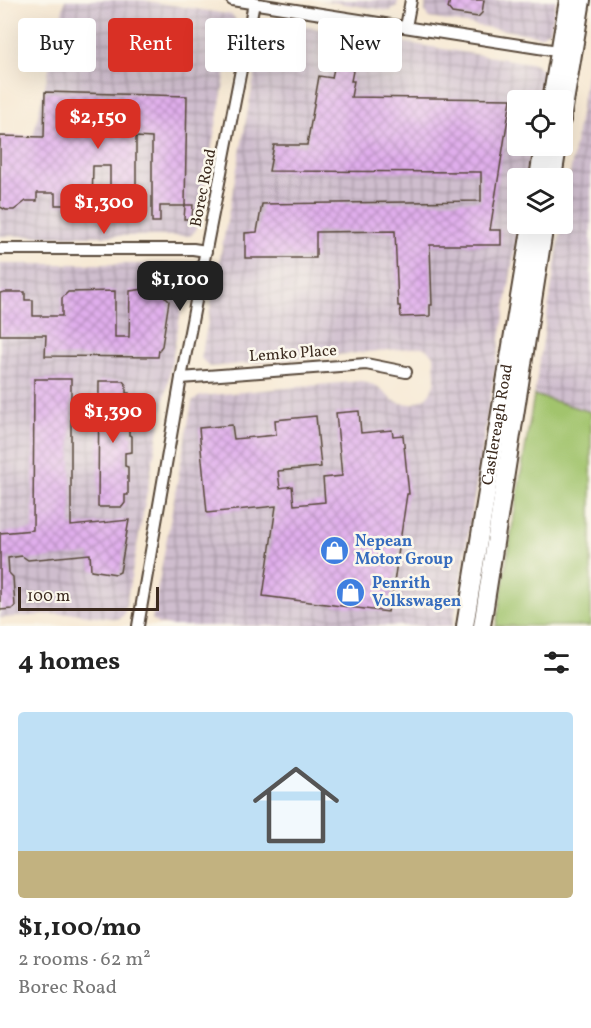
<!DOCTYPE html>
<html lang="en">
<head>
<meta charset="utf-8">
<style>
	body { margin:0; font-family:Vollkorn,serif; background:#f6f6f6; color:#222; height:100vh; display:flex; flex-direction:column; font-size:22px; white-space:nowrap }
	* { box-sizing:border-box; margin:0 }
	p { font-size:20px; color:#767676 }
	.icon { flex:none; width:33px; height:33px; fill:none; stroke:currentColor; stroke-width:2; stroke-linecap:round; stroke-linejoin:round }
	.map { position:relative; height:626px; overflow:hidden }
	.sheet { display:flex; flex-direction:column; background:#fff; flex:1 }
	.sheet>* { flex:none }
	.guide { position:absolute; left:18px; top:18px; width:555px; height:54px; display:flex; gap:12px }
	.fabs { position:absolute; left:507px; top:90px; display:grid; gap:12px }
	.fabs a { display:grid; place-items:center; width:66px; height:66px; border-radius:6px; background:#fff; box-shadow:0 6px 24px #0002; font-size:30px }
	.scale { position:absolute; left:18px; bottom:15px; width:141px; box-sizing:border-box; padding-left:6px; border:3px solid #3b2a1e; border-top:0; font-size:16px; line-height:21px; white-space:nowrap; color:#3b2a1e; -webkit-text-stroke:4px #fbf7ec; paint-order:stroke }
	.price { position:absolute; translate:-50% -51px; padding:0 14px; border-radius:12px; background:#d93025; color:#fff; font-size:20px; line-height:39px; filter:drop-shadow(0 2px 3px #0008) }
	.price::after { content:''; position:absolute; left:50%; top:36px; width:18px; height:14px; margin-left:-9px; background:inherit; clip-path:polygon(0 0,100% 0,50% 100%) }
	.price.on { background:#222; color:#fff }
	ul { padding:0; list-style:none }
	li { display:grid; align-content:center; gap:12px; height:318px; padding:0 18px }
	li+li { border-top:2px solid #e0e0e0 }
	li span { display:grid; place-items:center; height:186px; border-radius:6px; color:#555 }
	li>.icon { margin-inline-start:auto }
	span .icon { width:108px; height:108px; fill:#fffc; stroke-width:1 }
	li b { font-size:26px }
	h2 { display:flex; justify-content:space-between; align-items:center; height:72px; padding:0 18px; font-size:26px }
	.chip { padding:0 21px; border-radius:6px; background:#fff; box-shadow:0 6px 24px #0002; font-size:21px; line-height:54px }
	.chip.on { background:#d93025; color:#fff }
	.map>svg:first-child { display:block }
</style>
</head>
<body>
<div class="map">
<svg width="591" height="626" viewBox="0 0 591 626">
	<defs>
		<pattern id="industrial-grid" width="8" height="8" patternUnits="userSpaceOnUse" patternTransform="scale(1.5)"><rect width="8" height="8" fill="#cfbdce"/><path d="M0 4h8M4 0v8" fill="none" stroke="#a99aa7"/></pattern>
		<pattern id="building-cross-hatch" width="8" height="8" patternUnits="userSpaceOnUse" patternTransform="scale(1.5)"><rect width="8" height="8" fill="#e0aeec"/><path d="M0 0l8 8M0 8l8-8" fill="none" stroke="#b78ebf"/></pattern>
	</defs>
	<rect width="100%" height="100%" fill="#fbf7ec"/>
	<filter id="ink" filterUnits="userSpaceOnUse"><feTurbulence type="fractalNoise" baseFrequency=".0167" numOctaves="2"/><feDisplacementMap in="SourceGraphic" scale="12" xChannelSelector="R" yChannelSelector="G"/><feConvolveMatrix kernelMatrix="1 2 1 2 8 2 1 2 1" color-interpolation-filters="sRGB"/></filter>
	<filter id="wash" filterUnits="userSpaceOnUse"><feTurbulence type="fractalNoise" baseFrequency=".008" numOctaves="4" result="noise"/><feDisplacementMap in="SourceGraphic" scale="24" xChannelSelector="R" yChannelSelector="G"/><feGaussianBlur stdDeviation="1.35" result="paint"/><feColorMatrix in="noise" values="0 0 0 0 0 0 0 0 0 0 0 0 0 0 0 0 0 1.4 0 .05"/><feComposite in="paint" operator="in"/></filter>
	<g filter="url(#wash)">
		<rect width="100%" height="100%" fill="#f7e9d4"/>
		<g fill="url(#industrial-grid)">
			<path d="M65 0H142L232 15 236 20 196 230 190 236H0V137H33Z"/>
			<path d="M320 0H398L397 6 390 11Z"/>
			<path d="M426 0H556L551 29 541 36 429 18 425 11Z"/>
			<path d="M271 21 536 64 544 73 539 100H518V146H532L526 178H518L519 224 453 626H173L158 624 152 619 192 402 200 396 361 381 377 386 393 400 400 403 412 404 426 398 431 391 435 381 434 356 430 351 422 347 209 367 201 358 264 26Z"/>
			<path d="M591 46V412L534 395Z"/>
			<path d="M0 264H184L189 269 124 615 118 619 73 613 0 618Z"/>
		</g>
		<path fill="#a2c46d" stroke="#6e7746" stroke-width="1.5" d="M534 395 591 412V626H496Z"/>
		<g id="blocks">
			<g fill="url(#building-cross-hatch)">
				<path d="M450 0H484L482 13 478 17 452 13 448 8Z"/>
				<path d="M342 61 354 66 351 81H354L351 97 511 99 490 230H501V245H430L432 305H430V316L401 317 400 306H398L395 231 316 232V258H245V233L257 232 262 204 481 201V172L269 171 274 145H307L319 76 332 78 335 63 341 64Z"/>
				<path d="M45 92 187 96 185 205H193L192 219H184L185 206H160V222H152V138L136 137V199H110V166H93L92 205H55V193H37V201H26L14 210H6L0 207V136L44 137Z"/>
				<path d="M152 288 159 291 169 301 162 346 159 350 158 357 45 356 46 335H0V293L4 292H25V300H33V316H62V298L68 292 115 291V337H129L130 291Z"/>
				<path d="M34 379H71V526L129 520 120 572 116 574 91 570 90 554 28 560 22 556 8 558 9 573 13 577 15 606 12 609 0 610V533L33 530Z"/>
				<path d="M99 381H123L126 385V393H129V435L132 436V452L125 453V466L128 467V495H125V503L122 507H98Z"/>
				<path d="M359 411 361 433 392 430 393 436 403 435 409 494H407L392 596 391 595 388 612 263 596 276 506 207 513 199 428 232 425 234 439 276 435 275 420 316 416 321 467 278 471 280 488 292 486 294 505 325 502 323 478 342 476 336 413Z"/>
			</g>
		</g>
	</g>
	<g filter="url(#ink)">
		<use href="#blocks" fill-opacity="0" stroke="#574739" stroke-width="1.5"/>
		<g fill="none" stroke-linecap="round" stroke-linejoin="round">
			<defs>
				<g id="minor">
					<path d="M232 0 564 52"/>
					<path d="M406 27 411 0"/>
					<path d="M0 249H193L206 251"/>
					<path d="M181 378 366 364 406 372"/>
					<path d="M138 626 181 378 254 3"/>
				</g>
				<g id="primary">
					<path d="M551 100 568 0"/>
					<path d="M562 120 582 0"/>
					<path d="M538 178 543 146"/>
					<path d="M553 178 558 146"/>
					<path id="s1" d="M465 626 531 224"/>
					<path d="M482 626 545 224"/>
				</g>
			</defs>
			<use href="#minor" stroke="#574739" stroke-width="14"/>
			<use href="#primary" stroke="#574739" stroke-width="20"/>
			<use href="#minor" stroke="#fff" stroke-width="10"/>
			<use href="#primary" stroke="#fff" stroke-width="16"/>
		</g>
	</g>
	<defs>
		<symbol id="shop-disc" viewBox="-11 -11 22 22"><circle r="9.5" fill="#3f7fe0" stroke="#fbf7ec"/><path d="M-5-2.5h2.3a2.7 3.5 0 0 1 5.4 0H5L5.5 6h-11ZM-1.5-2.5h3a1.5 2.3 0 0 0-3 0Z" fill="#fff"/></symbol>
	</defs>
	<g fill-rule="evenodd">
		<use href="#shop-disc" x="318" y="534" width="33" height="33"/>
		<use href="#shop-disc" x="334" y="576" width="33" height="33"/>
	</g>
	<g text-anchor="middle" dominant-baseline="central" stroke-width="5" stroke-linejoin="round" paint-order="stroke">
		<g font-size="16" fill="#3b2a1e" stroke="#fbf7ec">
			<text transform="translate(204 188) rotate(-79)">Borec Road</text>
			<text transform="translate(293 354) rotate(-4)">Lemko Place</text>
			<text stroke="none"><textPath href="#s1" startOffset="204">Castlereagh Road</textPath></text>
		</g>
		<g font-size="16" font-weight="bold" fill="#366cbe" stroke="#fbf7ec" text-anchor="start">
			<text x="355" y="542">Nepean<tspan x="355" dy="18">Motor Group</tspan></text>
			<text x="372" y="584">Penrith<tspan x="372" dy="18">Volkswagen</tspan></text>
		</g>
	</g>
</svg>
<div class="fabs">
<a><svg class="icon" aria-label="locate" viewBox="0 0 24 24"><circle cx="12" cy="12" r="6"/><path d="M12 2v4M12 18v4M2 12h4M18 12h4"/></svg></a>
<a><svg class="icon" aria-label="layers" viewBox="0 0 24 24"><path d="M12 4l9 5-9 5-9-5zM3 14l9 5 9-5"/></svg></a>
</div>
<div class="scale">100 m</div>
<b class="price" style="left:98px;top:150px">$2,150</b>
<b class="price" style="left:104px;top:235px">$1,300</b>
<b class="price on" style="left:180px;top:312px">$1,100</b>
<b class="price" style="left:113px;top:444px">$1,390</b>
<div class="guide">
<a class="chip">Buy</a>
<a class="chip on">Rent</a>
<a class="chip">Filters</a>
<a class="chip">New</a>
</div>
</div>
<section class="sheet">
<h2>4 homes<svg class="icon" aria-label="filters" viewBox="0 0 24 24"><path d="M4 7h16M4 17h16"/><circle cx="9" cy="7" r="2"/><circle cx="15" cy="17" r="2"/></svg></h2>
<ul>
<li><span style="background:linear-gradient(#bfe0f5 75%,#c2b280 0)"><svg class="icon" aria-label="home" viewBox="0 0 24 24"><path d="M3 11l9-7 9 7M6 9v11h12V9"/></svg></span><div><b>$1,100/mo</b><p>2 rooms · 62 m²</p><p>Borec Road</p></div></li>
</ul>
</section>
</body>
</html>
